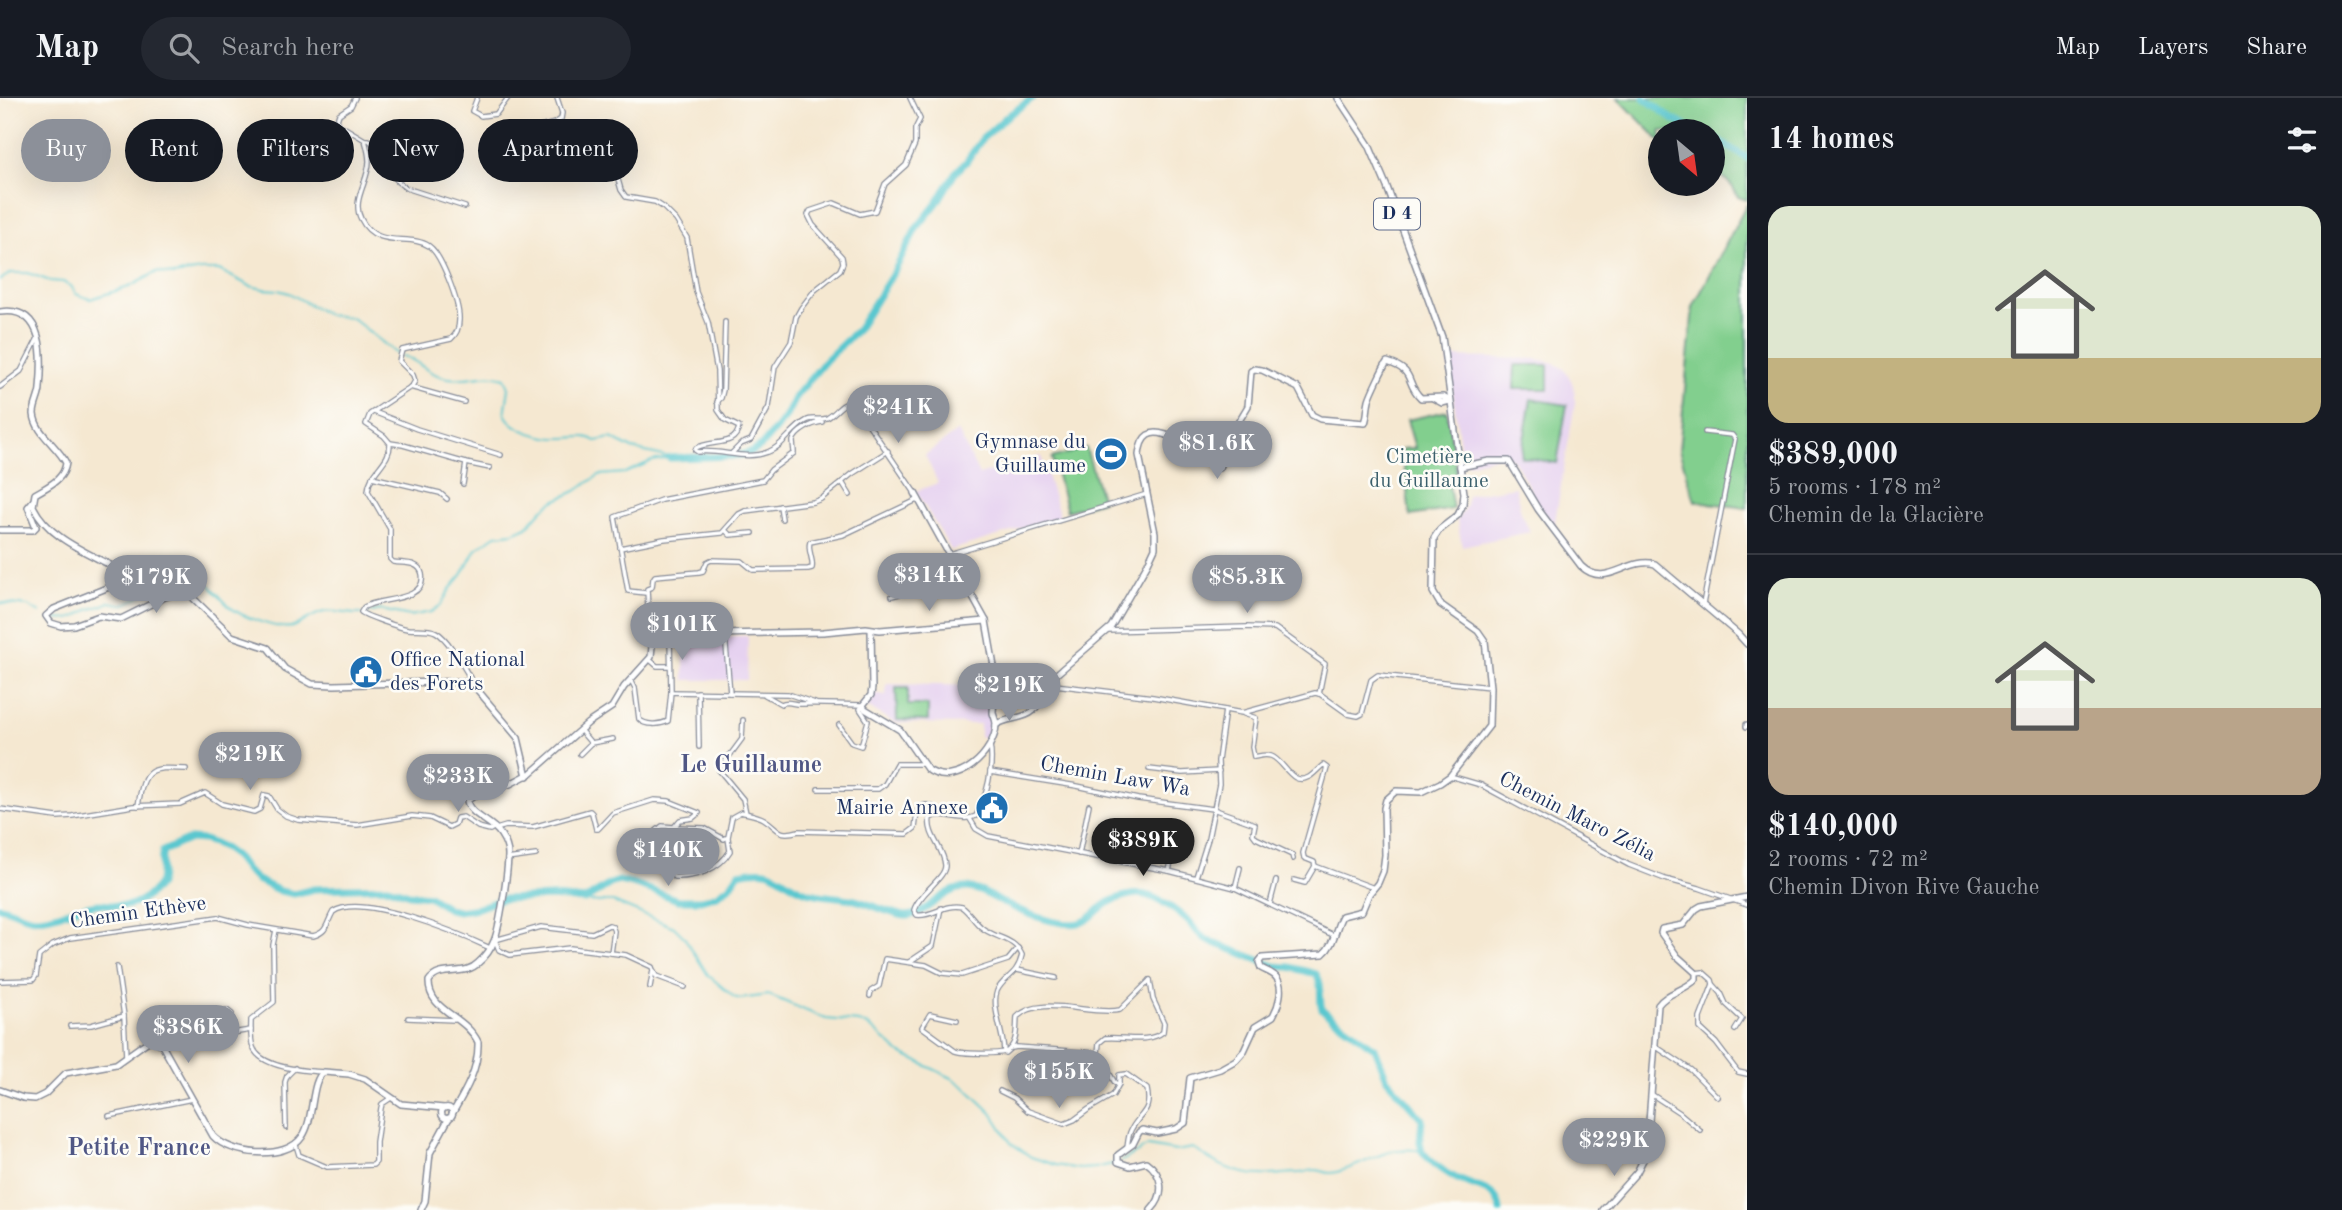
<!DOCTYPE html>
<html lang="en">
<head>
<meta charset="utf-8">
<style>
	body { margin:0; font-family:"Old Standard TT",serif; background:#242831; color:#f1f3f6; height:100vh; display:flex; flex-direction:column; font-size:26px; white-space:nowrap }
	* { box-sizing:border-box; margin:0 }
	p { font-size:23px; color:#9ea1a6 }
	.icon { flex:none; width:38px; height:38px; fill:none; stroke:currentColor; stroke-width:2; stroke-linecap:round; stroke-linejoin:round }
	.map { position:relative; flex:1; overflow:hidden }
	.panel { display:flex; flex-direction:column; background:#171b24; width:595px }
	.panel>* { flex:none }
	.top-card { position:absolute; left:21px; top:21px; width:665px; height:63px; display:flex; gap:14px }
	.needle { width:46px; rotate:151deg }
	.buttons { position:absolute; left:1648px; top:21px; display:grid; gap:14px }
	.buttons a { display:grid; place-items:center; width:77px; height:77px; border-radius:50%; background:#171b24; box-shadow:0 7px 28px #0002; font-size:35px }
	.price { position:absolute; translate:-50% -60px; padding:0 16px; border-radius:24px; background:#8c9099; color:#fff; font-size:23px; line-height:46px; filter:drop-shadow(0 2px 4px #0008) }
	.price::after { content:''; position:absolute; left:50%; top:42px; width:21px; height:16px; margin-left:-10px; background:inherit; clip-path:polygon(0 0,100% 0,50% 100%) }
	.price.active { background:#222; color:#fff }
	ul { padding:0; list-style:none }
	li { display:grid; align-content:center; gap:14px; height:371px; padding:0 21px }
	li+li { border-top:2px solid #363941 }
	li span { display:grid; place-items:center; height:217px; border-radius:21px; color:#555 }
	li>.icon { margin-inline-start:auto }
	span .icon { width:126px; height:126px; fill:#fffc; stroke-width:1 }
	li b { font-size:30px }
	h2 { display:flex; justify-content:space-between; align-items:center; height:84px; padding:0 21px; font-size:30px }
	.chip { padding:0 24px; border-radius:32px; background:#171b24; box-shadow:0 7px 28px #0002; font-size:24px; line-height:63px }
	.chip.active { background:#8c9099; color:#fff }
	header { display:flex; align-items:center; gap:42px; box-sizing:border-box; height:98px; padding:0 35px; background:#171b24; border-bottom:2px solid #363941 }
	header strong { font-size:33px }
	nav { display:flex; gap:38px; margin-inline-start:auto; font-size:24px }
	.search { width:490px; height:63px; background:#242831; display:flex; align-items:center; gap:18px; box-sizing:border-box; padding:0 24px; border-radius:38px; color:#9ea1a6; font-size:26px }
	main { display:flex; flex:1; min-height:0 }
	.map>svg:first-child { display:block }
</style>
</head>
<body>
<header>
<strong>Map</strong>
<div class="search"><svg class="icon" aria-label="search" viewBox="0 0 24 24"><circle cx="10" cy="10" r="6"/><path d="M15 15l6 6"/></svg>Search here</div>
<nav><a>Map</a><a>Layers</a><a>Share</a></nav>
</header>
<main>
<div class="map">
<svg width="1747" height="1112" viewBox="0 0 1747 1112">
	<rect width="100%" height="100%" fill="#fdfcf7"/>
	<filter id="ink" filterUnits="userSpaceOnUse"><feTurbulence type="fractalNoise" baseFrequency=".0143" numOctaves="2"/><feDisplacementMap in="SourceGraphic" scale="14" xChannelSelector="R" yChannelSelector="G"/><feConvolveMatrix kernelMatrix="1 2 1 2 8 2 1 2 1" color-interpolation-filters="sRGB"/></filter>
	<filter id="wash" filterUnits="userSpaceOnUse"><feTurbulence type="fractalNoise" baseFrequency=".00686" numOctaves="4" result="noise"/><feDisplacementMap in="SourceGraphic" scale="28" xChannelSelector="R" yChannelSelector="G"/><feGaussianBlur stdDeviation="1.57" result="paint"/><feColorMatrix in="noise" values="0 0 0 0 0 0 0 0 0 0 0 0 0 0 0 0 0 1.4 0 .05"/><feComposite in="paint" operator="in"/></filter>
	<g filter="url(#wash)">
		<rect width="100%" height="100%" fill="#f5e8d1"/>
		<g fill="#e6d2f0">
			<path d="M1448 259 1537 261 1552 264 1564 271 1571 282 1575 293V305L1554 429 1539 409 1518 368 1511 360 1496 359 1468 366 1462 362Z"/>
			<path d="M958 333 979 377 1041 358 1060 419 951 452 916 393 938 385 925 357Z"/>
			<path d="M1515 389 1521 414 1530 434 1462 448 1457 422 1466 408 1467 397Z"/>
			<path d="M748 538 747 582H684V539Z"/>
			<path d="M887 586 993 588 990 639H980V626L895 625 867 609 874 596 886 597Z"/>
		</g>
		<g fill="#82cf8e" stroke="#4e7f76" stroke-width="2">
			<path d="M1618 0H1747V102L1738 99 1732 88 1713 69V33H1661V44Z"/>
			<path d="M1747 106V410L1695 403 1679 352 1693 209Z"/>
			<path d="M1515 267H1548V291H1514Z"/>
			<path d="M1531 301 1567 307 1557 365 1521 359Z"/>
			<path d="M1447 313 1457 377 1452 378 1453 387 1449 388 1453 411 1410 418 1402 351 1415 350 1407 322Z"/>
			<path d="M1086 350 1102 403 1067 413 1052 360Z"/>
			<path d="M896 590H908V607H928V623L897 622Z"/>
		</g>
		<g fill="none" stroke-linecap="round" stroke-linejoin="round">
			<g stroke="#5ac7cf" stroke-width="2">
				<path d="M0 182 11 175H28L50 183 63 184 71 188 76 196 90 201 129 189 157 174 174 177 201 172H219L250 188 264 191 278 192 289 195 328 217 352 220 397 256"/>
				<path d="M402 258C419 261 426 277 448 280 468 283 485 273 505 280L509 290 505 316C514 334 546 341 565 340 579 340 584 336 596 343L611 340 632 351 668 359"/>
				<path d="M0 505 28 508 40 515"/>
				<path d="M367 515 381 512 410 518 431 514 441 507 450 491 462 477 476 451 496 437 513 435 527 429 543 411 554 403 576 393 599 377 625 375 652 363 670 360"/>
				<path d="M55 521C73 523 74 519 88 512 95 509 102 509 109 504 114 504 121 507 125 506 141 502 169 470 184 472 205 475 216 497 230 509 240 518 282 534 295 528 305 524 313 516 324 514 335 512 349 517 361 516"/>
				<path d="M585 802 591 804H613L674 829 684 839 708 877 734 899 740 901 769 897 826 921 859 924 869 928 900 955 952 980 966 990 992 1015 1011 1045 1031 1059 1055 1067 1080 1071 1095 1070 1117 1065"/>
				<path d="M1122 1063 1148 1048 1176 1053 1193 1050C1213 1065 1235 1077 1261 1077 1274 1078 1286 1075 1299 1075 1304 1075 1309 1072 1315 1072 1326 1072 1326 1078 1340 1073 1370 1065 1388 1046 1422 1053"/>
			</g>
			<g stroke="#5ac7cf" stroke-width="7">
				<path d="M1644 0 1674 22 1697 33"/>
				<path d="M1713 40 1747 60"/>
				<path d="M670 360 735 358 752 354 761 348 785 320 796 298 826 262 858 231 895 172 916 131 937 105 955 75 966 64 982 41 1006 19 1033 0"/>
				<path d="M0 809C13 811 24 820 36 820 56 820 84 805 101 806 111 807 123 810 133 806 142 803 154 794 159 786 163 777 160 763 163 753L190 741 204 742 221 748 236 759 248 774 257 782 280 793 294 796 314 791 388 789 409 796 429 798 449 811 458 813 478 810 502 801 553 799 585 802 610 786 619 783 637 787 678 802H701L717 797 730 788 739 775C781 766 775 783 807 794 823 799 839 798 855 802 869 805 892 817 906 818 926 818 944 788 968 790 980 791 992 799 1002 804 1021 814 1058 829 1079 825 1090 823 1096 813 1105 807 1115 800 1134 794 1145 797 1162 801 1177 813 1190 825 1196 832 1200 839 1209 843L1275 868 1290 869 1316 876C1324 888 1318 898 1322 911 1332 921 1341 924 1351 932 1360 939 1365 945 1375 950L1387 981 1422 1021 1420 1044 1422 1053C1429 1063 1442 1072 1452 1078 1468 1089 1499 1088 1500 1112"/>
			</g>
		</g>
	</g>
	<g filter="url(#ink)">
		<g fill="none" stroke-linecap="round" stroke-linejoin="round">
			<defs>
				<g id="street">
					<path d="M355 0 351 8 339 16 337 22 340 27 365 42C367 49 369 56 369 63 369 83 351 102 361 121 376 152 410 135 429 148 442 157 460 207 459 222 459 230 457 236 451 241L402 252 399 263 413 277 415 283 412 288 370 316 366 326 384 338 390 345C391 365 369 373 368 393L390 431V461L393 464C404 466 419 463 422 476 427 503 383 500 369 507 363 509 364 509 361 514 365 518 401 530 408 531 417 532 428 530 436 534 449 541 464 570 472 583"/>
					<path d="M477 0 472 13 481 18 496 16 508 0"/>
					<path d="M557 0 562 15 561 21 555 25 525 33 523 37 524 42 548 52 592 56 615 71 621 92 626 99 655 104 663 109 676 122 687 140 696 194 708 224 717 273 718 312 725 322 739 329C735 350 713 341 696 350L695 352 698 354C721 351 746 363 768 354 784 348 791 331 806 323 812 319 820 323 827 320 837 315 841 303 854 305L915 395"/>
					<path d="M365 42H369L373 46 398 84 406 90 465 109"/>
					<path d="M0 289 21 273 38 240"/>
					<path d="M410 289 464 304"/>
					<path d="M717 304 721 300 723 292 725 224"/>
					<path d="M374 314 417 331 501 357"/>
					<path d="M390 345 403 347 466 365 463 386"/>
					<path d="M732 355 741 346 751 342 769 309 775 269 791 244 796 219 801 210 814 193 840 172 843 165 842 159 813 127 808 117 810 113 834 105 860 116 875 113 885 86 906 67 915 46V31L920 21 910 0"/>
					<path d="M466 365 490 370"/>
					<path d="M372 379 440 395 447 401"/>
					<path d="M842 384 850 397"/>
					<path d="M780 408 782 421"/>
					<path d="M726 433 730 437 753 435"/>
					<path d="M620 450 664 441 722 435 739 416 745 413 813 404 821 401 852 376 888 353"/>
					<path d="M949 456 1147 396"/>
					<path d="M646 495 628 493 615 419 661 402 763 382 771 372 794 355C794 351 793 347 793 343 796 333 813 325 822 324"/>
					<path d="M892 498 923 489 959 474"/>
					<path d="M1703 506 1735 341 1732 337 1705 334"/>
					<path d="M648 511 647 491 652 489 653 481 655 478 699 474 703 473 707 464 711 462 742 463 753 472 808 471 812 470C814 461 807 453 810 444L843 437 919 401"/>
					<path d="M1107 533 1246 529 1275 530 1325 566 1319 596"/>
					<path d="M725 536 730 595"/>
					<path d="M670 537 671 594"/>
					<path d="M650 562 657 568H670"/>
					<path d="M997 580 1028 584"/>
					<path d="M631 582 635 590 639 621C645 628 660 627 668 623L671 594 788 596 815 605"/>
					<path d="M1047 586 1153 599 1242 615 1315 595 1320 596 1348 616 1358 618 1362 616 1371 582 1378 577 1490 589"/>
					<path d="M698 594 699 649"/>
					<path d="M765 597 781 606C789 602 793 607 802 606 822 605 843 607 863 607L860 611 868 623 861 648 852 645 839 627"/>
					<path d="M1244 616 1256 620 1252 649 1254 659C1260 658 1265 656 1271 658 1285 663 1291 689 1309 679 1314 676 1318 671 1323 667L1327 670 1303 755 1304 760 1314 764 1315 768 1305 785 1294 782"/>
					<path d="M743 622 742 641 719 672 743 701 746 715"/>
					<path d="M580 632 591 645 613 641"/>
					<path d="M990 647C994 669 987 698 976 718 961 725 944 712 930 720 927 738 944 750 945 767 946 780 919 795 914 812L917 817C933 819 944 805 962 809 970 815 974 823 981 829 995 841 1014 839 1022 857 1017 879 1004 878 997 893 991 908 1004 937 1004 954L1005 955C1018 946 1016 933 1017 919 1040 896 1090 918 1120 912L1150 882"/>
					<path d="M580 656 591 645"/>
					<path d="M1149 671 1182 675 1219 673"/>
					<path d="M990 674 1077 688 1138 701 1213 711 1255 726 1253 736 1256 740 1292 757 1293 761"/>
					<path d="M1450 678 1481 687 1629 767 1665 781 1699 790 1747 807"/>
					<path d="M818 691H878L885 686 896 666H924"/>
					<path d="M138 708C144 670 149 669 186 671"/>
					<path d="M0 711 57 719 72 718 133 708 180 706 205 695 222 706 254 714 260 711 264 697 269 698 277 711 286 718 298 722 357 727 412 718 430 720 449 729 455 726 457 720 463 719 478 729 490 732 495 729"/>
					<path d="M970 721 976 731 988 738 1169 773 1235 790 1335 838"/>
					<path d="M674 729 662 728 656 733C657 744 667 748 669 758 671 767 667 773 674 779 694 780 719 772 730 753L728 740"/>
					<path d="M496 731 506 728 533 729 590 713 592 715 596 731H598L613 715 654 702 669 703 699 715 693 720 680 722 674 729 704 730 724 741 728 739 732 719 741 714C748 716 757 717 764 721 780 731 777 739 799 733L907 736 915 730C916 725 916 715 919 711 926 702 937 710 941 717"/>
					<path d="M1079 756 1089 707"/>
					<path d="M507 761 536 757"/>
					<path d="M623 761 669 769"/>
					<path d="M1315 768 1374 790"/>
					<path d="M1169 773 1174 750"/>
					<path d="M1196 779 1208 741 1219 686 1218 663 1225 612"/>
					<path d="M1235 790 1240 770"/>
					<path d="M1270 806 1276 783"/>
					<path d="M609 827 612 828 614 833 611 855 570 850 510 857 499 852 495 842 541 829 592 835Z"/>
					<path d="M276 832 273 847 274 904 251 922C251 931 250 941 253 949 260 970 305 973 324 974"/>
					<path d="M611 855 626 857 652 869 653 872 650 889"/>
					<path d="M909 864 933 848 941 810"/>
					<path d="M117 869 124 918"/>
					<path d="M653 872 656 878 685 889"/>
					<path d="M1017 872 1056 880"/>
					<path d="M1696 875 1703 874 1712 882 1713 886 1700 920V930L1716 945 1738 974 1747 976"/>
					<path d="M0 883 33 882 36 878 39 858 53 847 70 840 218 819 248 827 313 838C328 834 326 826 333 814 361 794 460 836 490 850"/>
					<path d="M1713 886 1721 895 1726 906 1742 921 1735 932"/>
					<path d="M870 898 871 893 879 888 885 861 926 867 942 875 962 877 1008 862 1018 850"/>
					<path d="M408 920 455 922"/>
					<path d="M957 922 930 916 922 929 955 953C962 956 998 956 1004 954"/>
					<path d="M70 928 91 927 124 918 126 959"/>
					<path d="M148 941C156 919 206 916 227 912L232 916 230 928 232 935 251 932"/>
					<path d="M1655 948 1691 972 1718 999"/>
					<path d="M1012 950 1017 949 1098 955"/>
					<path d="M1000 993 1014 1000 1028 1013 1064 1026 1074 1022 1089 1011 1113 997 1119 986"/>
					<path d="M1651 996 1680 1015 1700 1032"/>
					<path d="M109 1018 192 1001"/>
					<path d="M286 1030 285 984 287 978 295 970"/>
					<path d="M296 1047 299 1057 327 1069 373 1067 376 1064V1044L381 1010 382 1006 391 1000"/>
					<path d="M1127 1050C1128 1044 1128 1038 1131 1032 1140 1014 1152 1015 1147 991L1126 976 1119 977V986L1115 985 1098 955 1099 945 1105 940C1123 938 1148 946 1163 934L1164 925 1153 901 1150 882"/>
				</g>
				<g id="secondary">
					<path d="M0 214C45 207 43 260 40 290 40 298 34 307 34 316 36 336 58 348 66 365 64 382 48 388 35 396L33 408C49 440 84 453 114 469 119 476 119 480 114 487L54 511 46 518 51 525 61 528 74 527 99 518 121 521 165 499 175 496 190 497 232 538 268 550 285 571 312 586 334 587 470 583 518 640 527 678"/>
					<path d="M1433 300 1442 305 1450 303"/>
					<path d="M0 432H33L36 429 28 409 33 403"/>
					<path d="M871 532 872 590 871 597 863 607 865 611 900 632 927 671C956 693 996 654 996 626 996 622 994 619 993 615 993 608 995 600 996 593L998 591 986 523 915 395"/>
					<path d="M998 591 1020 600 1032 589 1047 586"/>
					<path d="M996 627C1007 619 1023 622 1033 613 1042 604 1044 589 1053 579L1111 529 1148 465 1155 450V435L1139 357C1144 307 1196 356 1215 369L1219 370 1230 338 1248 308 1251 273 1254 271 1262 272 1298 290 1312 317 1320 321 1365 325C1368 317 1367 310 1369 302 1371 295 1384 268 1387 264 1417 273 1404 284 1421 300L1443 299 1450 303"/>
					<path d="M0 992 23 1000 35 1001 45 996 66 975 116 966 151 941H156L163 949 213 1038C230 1057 286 1063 302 1039 315 1021 310 982 324 974L349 976 365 981 401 1006 444 1010"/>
					<circle cx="447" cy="1015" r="5.5"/>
					<path d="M452 1016C465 994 479 971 478 944 465 917 428 913 429 883 440 867 465 879 478 865 484 860 491 851 494 843 500 829 508 773 508 757 508 750 505 743 501 737 493 723 470 718 467 703L475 697 510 686 531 675 588 625 612 609 624 589 651 559 653 537 648 511 651 510 707 535 715 536 823 534 866 530 880 532 986 523"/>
					<path d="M421 1112 425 1103 430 1055 449 1020"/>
					<path d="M1151 1112C1166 1097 1163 1076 1146 1064L1130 1068 1118 1064V1057L1133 1046 1139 1034 1142 1032 1157 1035 1176 1031 1185 1025 1190 980 1220 971 1236 962 1244 953 1255 929 1273 918C1278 909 1285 889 1276 879 1273 875 1266 873 1261 870L1259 864 1262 860 1323 856C1335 846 1335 830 1342 818L1362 813 1369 796 1378 785 1383 773 1385 757 1384 710 1386 702 1396 693 1421 694 1440 685 1450 678 1489 628 1490 589 1485 543 1478 533 1440 506 1433 494 1434 440 1440 431 1458 417 1463 406 1464 395 1460 369"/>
					<path d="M1603 1112 1637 1074 1643 1062 1648 1036 1658 907C1667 894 1685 893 1696 881V875L1677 858 1661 835 1662 831 1683 827 1696 811 1701 808 1747 799"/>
				</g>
				<g id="primary">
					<path d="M1338 0 1369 47 1387 89 1442 239 1460 369 1489 363H1509L1538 411 1581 468C1606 492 1628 458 1655 466L1738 536 1747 546"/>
					<path d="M1747 627V628"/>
				</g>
			</defs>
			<use href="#street" stroke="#888c98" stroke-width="6"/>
			<use href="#secondary" stroke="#888c98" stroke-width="8"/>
			<use href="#primary" stroke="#888c98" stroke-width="8"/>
			<use href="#street" stroke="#fff" stroke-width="3.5"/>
			<use href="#secondary" stroke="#fff" stroke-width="5"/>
			<use href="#primary" stroke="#fff" stroke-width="5"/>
		</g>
	</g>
	<defs>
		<symbol id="stadium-disc" viewBox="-11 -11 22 22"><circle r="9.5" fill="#1f6fb2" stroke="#fdfcf7"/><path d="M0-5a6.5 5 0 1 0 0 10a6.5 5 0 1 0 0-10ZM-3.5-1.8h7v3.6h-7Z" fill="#fff"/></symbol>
		<symbol id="civic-disc" viewBox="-11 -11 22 22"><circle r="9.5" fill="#1f6fb2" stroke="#fdfcf7"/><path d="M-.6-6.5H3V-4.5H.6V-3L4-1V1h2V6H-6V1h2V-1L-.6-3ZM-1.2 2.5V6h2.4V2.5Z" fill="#fff"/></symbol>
	</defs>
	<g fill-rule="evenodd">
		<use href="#stadium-disc" x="1092" y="337" width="38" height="38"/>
		<use href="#civic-disc" x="347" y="555" width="38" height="38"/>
		<use href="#civic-disc" x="973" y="691" width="38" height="38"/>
	</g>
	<g text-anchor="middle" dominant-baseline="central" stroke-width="5" stroke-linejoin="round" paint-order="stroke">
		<rect fill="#fdfcf7" stroke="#5f6c8c" stroke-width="2" x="1374" y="100.5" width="46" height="31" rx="5"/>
		<g font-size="19" font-weight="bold" fill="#1b2f5e">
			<text x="1397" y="116">D 4</text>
		</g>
		<g font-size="21" fill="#1b2f5e" stroke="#fdfcf7" text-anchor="end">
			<text x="1086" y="344">Gymnase du<tspan x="1086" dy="24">Guillaume</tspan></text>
			<text x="390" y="562" text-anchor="start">Office National<tspan x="390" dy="24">des Forets</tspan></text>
			<text x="968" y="710">Mairie Annexe</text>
		</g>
		<g font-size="21" fill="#3a5f6c" stroke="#fdfcf7">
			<text x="1429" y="359">Cimetière<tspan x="1429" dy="24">du Guillaume</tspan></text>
		</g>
		<g font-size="21" fill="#1b2f5e" stroke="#fdfcf7">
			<text transform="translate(1115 679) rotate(10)">Chemin Law Wa</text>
			<text transform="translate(1577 719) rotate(27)">Chemin Maro Zélia</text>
			<text transform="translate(138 815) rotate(-8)">Chemin Ethève</text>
		</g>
		<g font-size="24" font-weight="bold" fill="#505785" stroke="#fdfcf7">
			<text x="751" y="668">Le Guillaume</text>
			<text x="139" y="1051">Petite France</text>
		</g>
	</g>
</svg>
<div class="buttons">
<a><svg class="needle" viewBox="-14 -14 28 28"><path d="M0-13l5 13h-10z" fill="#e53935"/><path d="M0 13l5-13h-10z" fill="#9ea1a6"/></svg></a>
</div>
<b class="price" style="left:898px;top:347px">$241K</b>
<b class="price" style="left:1217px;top:383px">$81.6K</b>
<b class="price" style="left:929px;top:515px">$314K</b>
<b class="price" style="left:156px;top:517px">$179K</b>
<b class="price" style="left:1247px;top:517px">$85.3K</b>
<b class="price" style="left:682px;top:564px">$101K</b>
<b class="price" style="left:1009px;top:625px">$219K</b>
<b class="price" style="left:250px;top:694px">$219K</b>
<b class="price" style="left:458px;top:716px">$233K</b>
<b class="price active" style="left:1143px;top:780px">$389K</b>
<b class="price" style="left:668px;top:790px">$140K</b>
<b class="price" style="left:188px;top:967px">$386K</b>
<b class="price" style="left:1059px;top:1012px">$155K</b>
<b class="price" style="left:1614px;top:1080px">$229K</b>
<div class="top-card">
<a class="chip active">Buy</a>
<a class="chip">Rent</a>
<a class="chip">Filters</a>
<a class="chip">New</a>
<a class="chip">Apartment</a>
</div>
</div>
<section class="panel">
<h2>14 homes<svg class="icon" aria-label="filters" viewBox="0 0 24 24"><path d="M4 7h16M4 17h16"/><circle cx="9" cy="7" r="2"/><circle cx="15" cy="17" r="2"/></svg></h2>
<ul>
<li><span style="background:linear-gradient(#dfe7d0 70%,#c2b280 0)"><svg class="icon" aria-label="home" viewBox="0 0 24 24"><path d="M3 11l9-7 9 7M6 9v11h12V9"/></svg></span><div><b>$389,000</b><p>5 rooms · 178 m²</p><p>Chemin de la Glacière</p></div></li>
<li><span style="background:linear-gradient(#dfe7d0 60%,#b9a48a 0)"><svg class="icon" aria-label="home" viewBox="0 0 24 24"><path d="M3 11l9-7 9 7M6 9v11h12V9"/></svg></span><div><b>$140,000</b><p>2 rooms · 72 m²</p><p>Chemin Divon Rive Gauche</p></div></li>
</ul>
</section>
</main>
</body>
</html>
